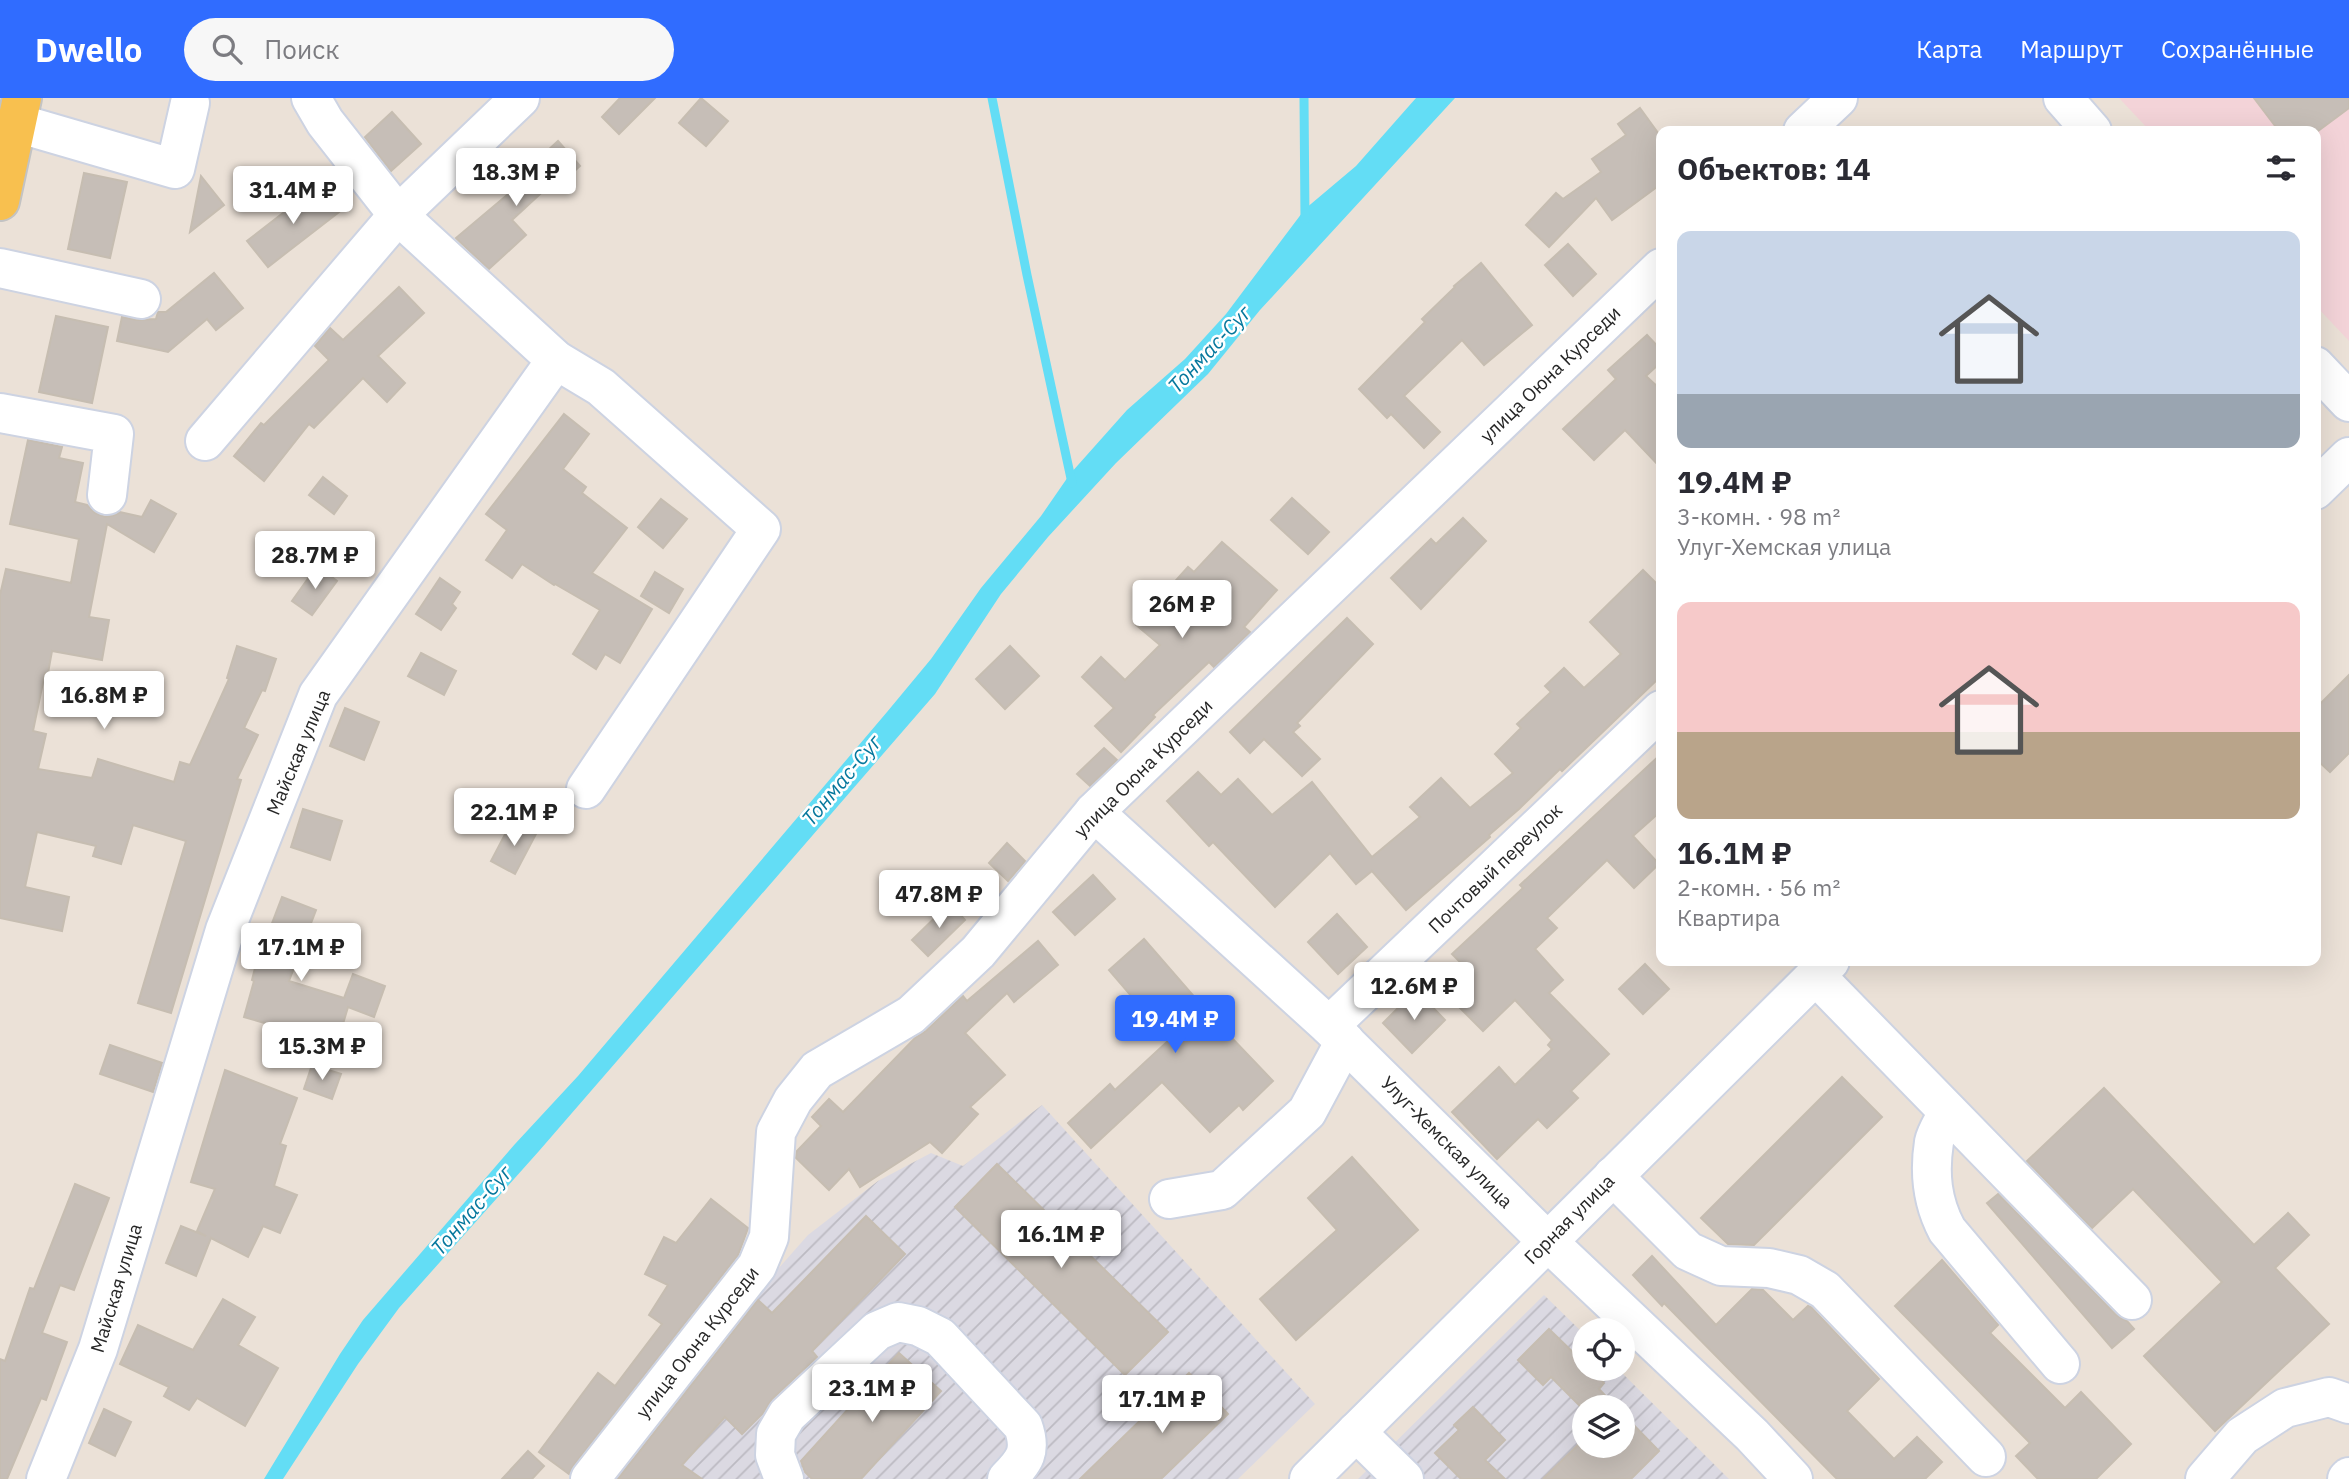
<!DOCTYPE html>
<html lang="ru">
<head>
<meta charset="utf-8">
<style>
	body { margin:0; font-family:"IBM Plex Sans",sans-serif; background:#f7f7f7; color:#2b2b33; height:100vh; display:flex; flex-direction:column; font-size:26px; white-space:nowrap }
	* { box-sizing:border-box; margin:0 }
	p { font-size:23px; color:#7c7c81 }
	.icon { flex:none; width:38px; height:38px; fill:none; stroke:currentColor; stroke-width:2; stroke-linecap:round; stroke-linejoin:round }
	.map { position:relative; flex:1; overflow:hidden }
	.sheet { position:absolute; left:1656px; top:28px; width:665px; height:840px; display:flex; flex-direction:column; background:#fff; border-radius:14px; box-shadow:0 7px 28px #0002 }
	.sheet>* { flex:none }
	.controls { position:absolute; left:1572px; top:1220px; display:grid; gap:14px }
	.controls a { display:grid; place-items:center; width:63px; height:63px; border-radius:50%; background:#fff; box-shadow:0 7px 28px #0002; font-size:35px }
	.price { position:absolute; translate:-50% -60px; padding:0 16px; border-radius:7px; background:#fff; color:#222; font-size:23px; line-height:46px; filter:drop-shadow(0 2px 4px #0008) }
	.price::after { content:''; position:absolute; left:50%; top:42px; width:21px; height:16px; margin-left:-10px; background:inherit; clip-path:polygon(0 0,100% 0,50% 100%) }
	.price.active { background:#306cff; color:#fff }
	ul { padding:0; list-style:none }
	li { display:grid; align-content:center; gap:14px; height:371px; padding:0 21px }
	li span { display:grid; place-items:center; height:217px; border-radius:14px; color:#555 }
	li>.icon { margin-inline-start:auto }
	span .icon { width:126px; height:126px; fill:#fffc; stroke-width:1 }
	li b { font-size:30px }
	h2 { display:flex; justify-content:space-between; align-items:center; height:84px; padding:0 21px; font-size:30px }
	header { display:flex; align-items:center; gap:42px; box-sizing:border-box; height:98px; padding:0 35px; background:#306cff; color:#fff }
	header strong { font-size:33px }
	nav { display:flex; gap:38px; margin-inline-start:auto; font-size:24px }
	.search { width:490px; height:63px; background:#f7f7f7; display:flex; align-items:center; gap:18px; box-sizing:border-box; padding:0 24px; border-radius:38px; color:#7c7c81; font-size:26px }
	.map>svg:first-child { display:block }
</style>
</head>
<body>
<header>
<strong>Dwello</strong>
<div class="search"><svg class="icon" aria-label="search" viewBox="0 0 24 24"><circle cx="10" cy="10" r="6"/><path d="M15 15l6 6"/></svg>Поиск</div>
<nav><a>Карта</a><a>Маршрут</a><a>Сохранённые</a></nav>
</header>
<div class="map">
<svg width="2349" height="1381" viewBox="0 0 2349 1381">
	<defs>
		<pattern id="industrial-furrows" width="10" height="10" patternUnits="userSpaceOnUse" patternTransform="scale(1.75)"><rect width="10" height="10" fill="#dbd9e2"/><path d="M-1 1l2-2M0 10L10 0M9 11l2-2" fill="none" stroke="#bcbac2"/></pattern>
	</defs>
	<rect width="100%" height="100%" fill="#ebe1d7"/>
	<g fill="url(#industrial-furrows)" fill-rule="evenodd">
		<path d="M1042 1007 1315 1306 1238 1381H601L641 1326 808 1137 878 1083 931 1055 963 1068Z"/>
		<path d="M1544 1197 1584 1236V1270L1618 1271 1729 1381H1358ZM1584 1309H1622V1348H1584Z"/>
	</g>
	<path fill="#f3d3d8" d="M2119 0H2349V243L2315 207V33H2150Z"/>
	<path fill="#63ddf5" d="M1416 0H1455L1260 212 1208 276 1116 365 1048 439 1001 496 935 596 539 1053 399 1210 358 1266 283 1381H264L340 1256 363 1222 515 1046 578 978 887 614 931 561 981 490 1041 418 1070 376 1127 312 1185 261 1226 216 1305 111 1356 68Z"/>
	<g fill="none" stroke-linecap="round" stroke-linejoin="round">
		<g stroke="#63ddf5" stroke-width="9">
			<path d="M992 0 1027 177 1072 385"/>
			<path d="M1304 0 1305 121"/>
		</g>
	</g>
	<g fill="#c6beb7" stroke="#c6bdb1" stroke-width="2">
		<path d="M620 0H655L619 36 602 19Z"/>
		<path d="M701 0 728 23 706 48 679 25Z"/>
		<path d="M2254 0H2349V10L2318 33H2279Z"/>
		<path d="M1640 10 1661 39V86L1612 122 1596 100 1549 149 1526 127 1556 95 1563 101 1601 74 1592 61 1626 37 1618 26Z"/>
		<path d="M392 14 421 46 391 73 365 39Z"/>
		<path d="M558 43 580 68 556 90 552 85 512 122 526 137 489 171 456 140 539 70 534 65Z"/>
		<path d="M84 75 127 84 110 160 68 151Z"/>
		<path d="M201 78 224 107 190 134Z"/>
		<path d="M318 88 339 114 268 169 247 143Z"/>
		<path d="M1568 146 1596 176 1573 198 1545 167Z"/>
		<path d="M1481 165 1532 227 1484 267 1462 242 1404 298 1440 334 1424 350 1391 316 1387 320 1359 291 1425 224 1422 221 1455 189 1454 188Z"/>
		<path d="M214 175 243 210 216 232 207 221 168 254 117 243 122 219 137 222 156 221 158 214H166Z"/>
		<path d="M399 189 424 215 378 258 405 285 387 304 363 280 314 330 309 326 264 383 234 358 261 325 264 327 329 262 315 248 330 230 343 242Z"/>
		<path d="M56 218 108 229 92 305 39 294Z"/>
		<path d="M1647 237 1661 252V264L1646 278 1661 292V370L1625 332 1594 362 1563 331 1616 281 1608 272Z"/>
		<path d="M564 316 589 336 563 371 586 389 582 395 627 430 592 475 652 511 620 565 605 556 596 571 573 556 600 512 555 486 554 487 522 466 512 480 486 462 507 432 486 416Z"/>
		<path d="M28 342 62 349 59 360 83 365 75 404 87 407 95 415 105 419 115 417 120 414 142 419 151 402 176 416 154 454 107 426 89 519 109 522 102 562 52 553 48 575H45L33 633 46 636 38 671 92 680 98 661 174 684 180 664 190 667 229 581 227 580 237 548 276 561 265 593 262 592 244 630 258 637 237 681 241 682 171 915 138 905 186 743 133 727 121 766 93 758 96 748 37 734 25 789 69 799 62 833 0 820V497L6 471 71 485 79 441 10 426Z"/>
		<path d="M323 379 347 398 334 416 309 397Z"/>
		<path d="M1292 400 1329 434 1308 456 1271 422Z"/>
		<path d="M661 401 687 421 663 450 638 429Z"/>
		<path d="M1463 420 1486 443 1421 511 1391 480 1431 441 1436 446Z"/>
		<path d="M1222 444 1277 492 1244 529 1250 534 1214 569 1209 564 1153 617 1155 619 1121 654 1095 628 1114 610 1082 579 1101 559 1125 582 1160 547 1136 527 1188 469 1194 474Z"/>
		<path d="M317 468 337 483 312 517 292 503Z"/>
		<path d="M1643 472 1661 490V578L1562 673 1560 671 1519 711 1489 737 1490 739 1406 812 1372 773 1356 786 1330 755 1275 809 1213 744 1209 748 1167 703 1198 674 1221 697 1238 681 1272 717 1312 684 1372 759 1420 719 1410 709 1441 680 1470 710 1513 675 1495 656 1521 630 1517 626 1551 594 1545 588 1564 570 1584 590 1621 556 1590 524Z"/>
		<path d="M655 474 683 491 669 515 641 498Z"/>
		<path d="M440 480 460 494 452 506 456 510 441 532 416 516Z"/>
		<path d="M1347 520 1373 546 1297 625 1300 628 1293 634 1320 661 1302 678 1264 641 1250 655 1230 634Z"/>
		<path d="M1010 548 1039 578 1005 611 976 581Z"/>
		<path d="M421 555 456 573 444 597 408 578Z"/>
		<path d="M2349 577V655L2330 674 2315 660V611Z"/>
		<path d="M345 610 379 624 364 662 330 648Z"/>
		<path d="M1104 650 1117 662 1090 688 1077 676Z"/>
		<path d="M1661 656V713L1633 738 1659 766 1634 790 1607 762 1547 820 1557 830 1535 851 1563 882 1549 895 1609 956 1571 993 1578 1000 1547 1030 1538 1021 1497 1061 1452 1014 1499 969 1515 987 1552 951 1548 947 1552 942 1515 902 1483 933 1446 896 1469 873 1452 856 1523 790 1520 787Z"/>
		<path d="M303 711 342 723 330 762 291 749Z"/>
		<path d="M512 723 536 736 515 776 491 763Z"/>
		<path d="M1007 745 1025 763 1008 783 989 765Z"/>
		<path d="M1093 777 1115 801 1075 837 1053 814Z"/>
		<path d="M282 799 316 812 289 883 344 900 353 876 385 888 374 919 348 909 337 946 244 919 254 883 252 882 255 870Z"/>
		<path d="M950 805 965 822 928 858 912 842Z"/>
		<path d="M1337 816 1367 849 1338 876 1308 844Z"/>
		<path d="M1144 841 1210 917 1273 983 1243 1012 1239 1007 1210 1034 1162 984 1091 1050 1068 1025 1110 986 1115 992 1169 942 1109 872Z"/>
		<path d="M1038 843 1058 867 1014 904 1007 895 965 935 1005 977 970 1009 978 1016 942 1055 930 1044 860 1089 849 1071 829 1092 796 1060 797 1053 821 1028 812 1019 829 1001 843 1014 915 940 926 933 963 898 967 903Z"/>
		<path d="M1645 866 1669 891 1643 916 1619 891Z"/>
		<path d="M1416 892 1445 922 1412 955 1383 925Z"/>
		<path d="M110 947 162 965 153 994 100 976Z"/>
		<path d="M312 967 341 976 332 1001 304 991Z"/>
		<path d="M225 972 297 1000 280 1046 286 1048 274 1088 297 1097 280 1135 263 1128 248 1159 211 1140 196 1178 166 1165 181 1128 206 1138 197 1133 215 1091 191 1084Z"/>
		<path d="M1842 979 1882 1019 1754 1147 1728 1146 1701 1120Z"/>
		<path d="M2104 990 2254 1147 2288 1115 2309 1137 2275 1170 2329 1226 2215 1333 2144 1258 2222 1184 2133 1091 2092 1130 2027 1063Z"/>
		<path d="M1352 1059 1418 1132 1296 1242 1260 1201 1337 1132 1308 1100Z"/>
		<path d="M997 1066 1168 1234 1125 1277 955 1109Z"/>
		<path d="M75 1086 109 1100 74 1192 60 1187 42 1235 67 1244 46 1302 41 1300 7 1381H0V1261L5 1263 30 1190 34 1191Z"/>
		<path d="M1998 1096 2116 1217 2127 1223 2134 1231 2112 1250 1987 1105Z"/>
		<path d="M711 1101 748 1130 738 1157 573 1368 569 1376 539 1354 598 1275 615 1288 662 1226 649 1217 668 1187 645 1176 664 1139 676 1145Z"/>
		<path d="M866 1118 905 1156 812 1253 817 1259 772 1301 763 1315 742 1336 725 1319 682 1367 702 1381H618L758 1202 772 1215Z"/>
		<path d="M1652 1158 1716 1227 1752 1191 1763 1192 1793 1222 1808 1208 1811 1209 1879 1281 1847 1313 1894 1361 1917 1339 1942 1364 1925 1381H1837L1664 1205 1662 1208 1633 1177Z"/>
		<path d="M1942 1162 1998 1227 1990 1235 2065 1310 2081 1294 2131 1346 2096 1381H2038L2016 1358 2030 1345 1895 1208Z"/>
		<path d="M223 1201 255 1219 238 1247 278 1270 245 1328 197 1300 189 1312 164 1298 169 1289 120 1266 138 1227 193 1252Z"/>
		<path d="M1549 1231 1584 1265V1270H1589L1604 1285 1599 1291 1616 1309H1584V1312L1551 1279 1543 1287 1518 1262Z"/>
		<path d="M899 1255 941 1293 861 1381H812L805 1374 801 1363Z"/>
		<path d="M1189 1275 1228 1316 1161 1381H1080Z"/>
		<path d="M1473 1309 1505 1342 1485 1362 1505 1381H1461L1435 1355 1459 1332 1454 1327Z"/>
		<path d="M104 1311 131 1324 115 1358 89 1345Z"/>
		<path d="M1622 1315 1659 1353 1631 1381H1543L1584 1341V1348H1622Z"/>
		<path d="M528 1353 544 1368 532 1381H502Z"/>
	</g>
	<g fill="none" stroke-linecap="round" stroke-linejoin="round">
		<defs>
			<g id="minor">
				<path d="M311 0 325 24 398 117 556 262 601 289 761 431 586 691"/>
				<path d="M2063 0 2092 33"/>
				<path d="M17 25 175 71 190 5"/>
				<path d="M1803 33 1838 0"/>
				<path d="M0 170 141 201"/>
				<path d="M2315 268 2349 304"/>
				<path d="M0 315 114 336 107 397"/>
				<path d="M205 343 398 117 520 0"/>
				<path d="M2315 392 2349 359"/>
				<path d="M1094 714 1329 928 1547 1143 1752 1337 1793 1381"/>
				<path d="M1815 877 2132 1202"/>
				<path d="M1329 928 1661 612"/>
				<path d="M1948 1014C1944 1023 1936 1034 1934 1044 1929 1076 1932 1104 1947 1132L2060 1266"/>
				<path d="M1613 1078 1688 1153 1721 1168 1769 1170 1799 1177 1825 1192 1986 1359"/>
				<path d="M1169 1101 1222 1092 1307 1014 1345 943"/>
				<path d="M1356 1334 1404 1381"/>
				<path d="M46 1381 98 1251 225 832 318 597 556 262"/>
				<path d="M590 1381 757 1168 769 1139 776 1034 793 1002 817 972 911 917 978 854 1094 714 1661 170"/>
				<path d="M784 1381 775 1357 776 1336 787 1317 877 1233 898 1224 918 1228 940 1239 1023 1328C1032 1353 1025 1363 1007 1381"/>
				<path d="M1309 1381 1830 863"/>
				<path d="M2205 1381 2242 1338 2285 1310 2329 1299 2349 1306"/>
				<path d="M2347 1381 2349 1379"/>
			</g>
			<path id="major" d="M0 103 22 0"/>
		</defs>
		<use href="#minor" stroke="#cdd3e2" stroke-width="42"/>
		<use href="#major" stroke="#c3c3c3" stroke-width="42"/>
		<use href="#minor" stroke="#fff" stroke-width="38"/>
		<use href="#major" stroke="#f8c04f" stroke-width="38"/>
	</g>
	<g text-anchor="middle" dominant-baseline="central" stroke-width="5" stroke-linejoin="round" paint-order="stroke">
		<g font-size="19" fill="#272727" stroke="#fff">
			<text transform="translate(1550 276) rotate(-44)">улица Оюна Курседи</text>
			<text transform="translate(298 654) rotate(-67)">Майская улица</text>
			<text transform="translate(1143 670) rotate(-45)">улица Оюна Курседи</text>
			<text transform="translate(1495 770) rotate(-44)">Почтовый переулок</text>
			<text transform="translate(1447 1044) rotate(45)">Улуг-Хемская улица</text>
			<text transform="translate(1569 1121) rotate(-45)">Горная улица</text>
			<text transform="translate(116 1190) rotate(-73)">Майская улица</text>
			<text transform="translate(697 1244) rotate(-52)">улица Оюна Курседи</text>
		</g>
		<g font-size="21" font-style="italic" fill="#06789d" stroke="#fff">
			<text transform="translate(1209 251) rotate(-47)">Тонмас-Суг</text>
			<text transform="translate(841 682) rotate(-50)">Тонмас-Суг</text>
			<text transform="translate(471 1112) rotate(-49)">Тонмас-Суг</text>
		</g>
	</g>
</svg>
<div class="controls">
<a><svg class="icon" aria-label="locate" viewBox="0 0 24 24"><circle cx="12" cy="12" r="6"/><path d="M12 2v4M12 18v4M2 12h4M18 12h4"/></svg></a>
<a><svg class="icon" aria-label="layers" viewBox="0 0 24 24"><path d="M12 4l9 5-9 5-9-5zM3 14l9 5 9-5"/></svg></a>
</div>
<b class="price" style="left:516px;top:110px">18.3M ₽</b>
<b class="price" style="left:293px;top:128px">31.4M ₽</b>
<b class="price" style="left:315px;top:493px">28.7M ₽</b>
<b class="price" style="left:1182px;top:542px">26M ₽</b>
<b class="price" style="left:104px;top:633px">16.8M ₽</b>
<b class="price" style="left:514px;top:750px">22.1M ₽</b>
<b class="price" style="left:939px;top:832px">47.8M ₽</b>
<b class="price" style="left:301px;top:885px">17.1M ₽</b>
<b class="price" style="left:1414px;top:924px">12.6M ₽</b>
<b class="price active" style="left:1175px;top:957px">19.4M ₽</b>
<b class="price" style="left:322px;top:984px">15.3M ₽</b>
<b class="price" style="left:1061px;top:1172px">16.1M ₽</b>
<b class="price" style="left:872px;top:1326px">23.1M ₽</b>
<b class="price" style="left:1162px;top:1337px">17.1M ₽</b>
<section class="sheet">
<h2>Объектов: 14<svg class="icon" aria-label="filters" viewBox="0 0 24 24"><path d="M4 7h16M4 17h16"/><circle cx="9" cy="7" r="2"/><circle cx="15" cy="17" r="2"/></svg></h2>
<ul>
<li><span style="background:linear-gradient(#c9d6e8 75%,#9aa5b1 0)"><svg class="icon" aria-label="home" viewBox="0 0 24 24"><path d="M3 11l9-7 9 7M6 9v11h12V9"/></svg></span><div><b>19.4M ₽</b><p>3-комн. · 98 m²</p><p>Улуг-Хемская улица</p></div></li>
<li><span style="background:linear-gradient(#f6c9c9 60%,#b9a48a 0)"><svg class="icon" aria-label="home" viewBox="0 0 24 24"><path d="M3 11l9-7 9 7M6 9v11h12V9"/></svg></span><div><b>16.1M ₽</b><p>2-комн. · 56 m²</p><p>Квартира</p></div></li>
</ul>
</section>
</div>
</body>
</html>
